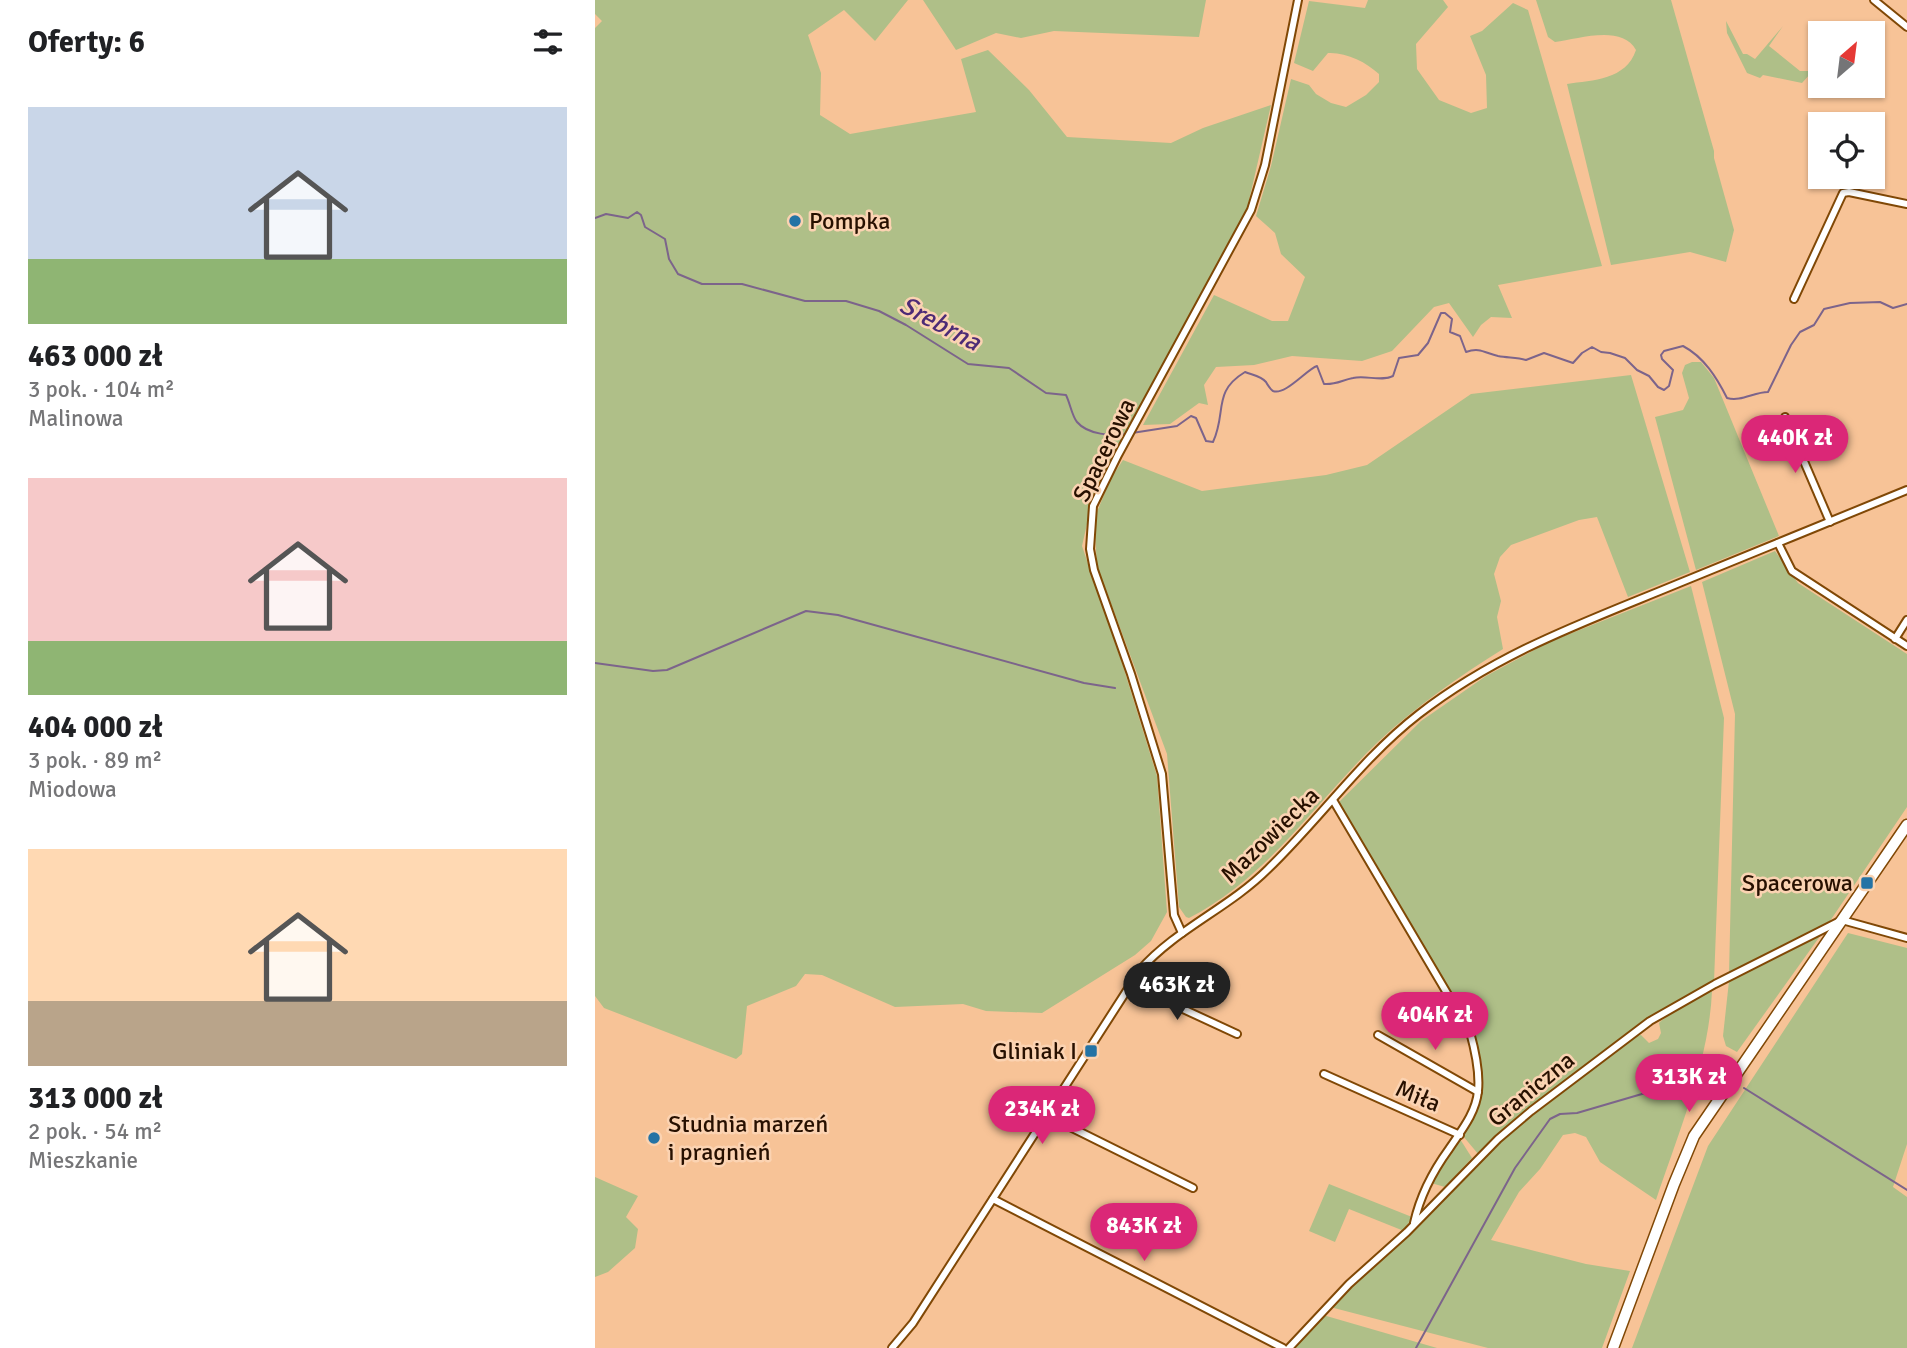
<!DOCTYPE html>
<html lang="pl">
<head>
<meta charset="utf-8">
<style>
	body { margin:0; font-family:Signika,sans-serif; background:#f6f6f6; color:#202124; height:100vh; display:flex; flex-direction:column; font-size:26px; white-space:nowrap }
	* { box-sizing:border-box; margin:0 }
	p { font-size:23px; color:#757577 }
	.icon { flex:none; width:38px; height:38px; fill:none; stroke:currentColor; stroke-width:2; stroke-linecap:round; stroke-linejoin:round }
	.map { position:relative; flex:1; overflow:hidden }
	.details { display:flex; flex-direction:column; background:#fff; width:595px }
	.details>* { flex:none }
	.needle { width:46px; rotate:28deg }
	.controls { position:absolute; left:1213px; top:21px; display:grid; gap:14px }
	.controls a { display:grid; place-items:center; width:77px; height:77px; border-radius:0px; background:#fff; box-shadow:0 2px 5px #0004; font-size:35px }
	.price { position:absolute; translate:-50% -60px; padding:0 16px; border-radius:24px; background:#db2777; color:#fff; font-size:23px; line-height:46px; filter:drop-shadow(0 2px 4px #0008) }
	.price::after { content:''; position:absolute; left:50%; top:42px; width:21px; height:16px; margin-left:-10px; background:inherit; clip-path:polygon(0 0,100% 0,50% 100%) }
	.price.on { background:#222; color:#fff }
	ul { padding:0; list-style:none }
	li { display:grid; align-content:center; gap:14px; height:371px; padding:0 28px }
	li span { display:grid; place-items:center; height:217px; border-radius:0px; color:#555 }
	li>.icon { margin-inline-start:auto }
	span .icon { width:126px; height:126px; fill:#fffc; stroke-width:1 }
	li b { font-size:30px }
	h2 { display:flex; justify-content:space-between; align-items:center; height:84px; padding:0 28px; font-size:30px }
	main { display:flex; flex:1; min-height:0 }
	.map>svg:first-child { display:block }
</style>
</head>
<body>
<main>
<section class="details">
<h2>Oferty: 6<svg class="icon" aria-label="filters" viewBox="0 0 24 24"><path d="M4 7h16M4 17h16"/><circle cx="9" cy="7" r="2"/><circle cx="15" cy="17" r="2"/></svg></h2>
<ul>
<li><span style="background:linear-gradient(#c9d6e8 70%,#8fb573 0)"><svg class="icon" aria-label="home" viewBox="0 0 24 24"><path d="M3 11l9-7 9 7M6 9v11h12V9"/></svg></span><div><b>463 000 zł</b><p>3 pok. · 104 m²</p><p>Malinowa</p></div></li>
<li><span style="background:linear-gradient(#f6c9c9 75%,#8fb573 0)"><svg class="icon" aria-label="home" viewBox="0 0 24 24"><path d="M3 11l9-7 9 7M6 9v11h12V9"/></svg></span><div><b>404 000 zł</b><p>3 pok. · 89 m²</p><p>Miodowa</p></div></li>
<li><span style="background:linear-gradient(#ffd9b3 70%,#b9a48a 0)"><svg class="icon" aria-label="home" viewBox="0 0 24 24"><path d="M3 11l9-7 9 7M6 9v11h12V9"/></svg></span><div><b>313 000 zł</b><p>2 pok. · 54 m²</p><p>Mieszkanie</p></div></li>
</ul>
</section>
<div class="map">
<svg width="1312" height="1348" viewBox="0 0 1312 1348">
	<rect width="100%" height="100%" fill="#f7c397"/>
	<g fill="#afbf88">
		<path d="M0 0H313L280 41 249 10 213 35 226 73 225 115 255 134 381 112 366 59 393 50 434 90 472 137 576 143 608 128 676 105 652 209 500 489 487 546 528 666 562 776 572 912 556 941 540 955 447 1013 391 1011 368 1004 300 1007 227 975 210 974 201 986 152 1006 147 1054 141 1059 9 1008 0 996V28L7 21 0 14Z"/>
		<path d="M328 0H611L604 37 459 31 426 38 401 33 361 50Z"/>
		<path d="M773 0H848L853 7 821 44 822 69 844 100 876 113 892 108 891 75 875 36 887 31 918 3 933 10 1007 266 903 285 917 318 896 317 886 325 878 337 854 303 839 307 797 351 767 361 697 356 659 365 621 367 609 385 613 405 604 403 575 424 548 425 619 295 677 321H693L710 277 686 254 680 233 661 216 676 166 696 79 714 85 721 94 736 103 751 107 771 95 784 82V74C771 62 751 52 733 53L718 71 699 63 714 1 770 8Z"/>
		<path d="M941 0H1076L1119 151V158L1139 230 1131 262 1095 252 1016 265 972 84C998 80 1031 80 1041 50 1027 24 983 39 960 42L953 37Z"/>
		<path d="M1131 21 1148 54H1152L1160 59 1188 26 1174 46 1205 71H1214L1225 60V63L1207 83 1168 75 1165 78 1152 73 1132 33Z"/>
		<path d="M1097 362H1106L1119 378 1184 536 1101 570 1060 417 1088 410 1094 398 1087 373 1090 365Z"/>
		<path d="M1036 375 1095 572 1033 597 1002 517 984 520 916 545 905 557 899 574 906 601 902 617 908 649C865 676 821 706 784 741 721 801 673 878 594 918L591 917 584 907 572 754 502 566 499 519 516 478 528 460 607 491 731 475 772 465 876 394Z"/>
		<path d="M1180 551 1203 583 1312 654V807L1235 921 1134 974 1140 714 1107 582Z"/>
		<path d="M1096 586 1129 718 1119 982 1033 1034 884 1155 868 1136 884 1102 882 1051 832 951 822 938 744 802 826 721 891 676 954 642Z"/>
		<path d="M1228 932 1142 1052 1131 1046 1128 1036 1134 981Z"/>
		<path d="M1253 933 1312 948V1144L1298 1187 1312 1197V1348H1037L1113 1146Z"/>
		<path d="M1117 991C1114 1061 1083 1134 1061 1200L1005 1162 991 1137 980 1133 968 1135 945 1169 924 1192 896 1240 991 1264 1035 1271 1007 1348H893L735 1307 815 1232 920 1128 1037 1037 1046 1035 1054 1043 1063 1039 1066 1033 1064 1023 1066 1021 1094 1001Z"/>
		<path d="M865 1139 877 1158 850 1187 836 1183 850 1157Z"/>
		<path d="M0 1177 43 1196 31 1217 43 1229 40 1248 13 1272 0 1277Z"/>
		<path d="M734 1184 817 1217 809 1231 754 1209 740 1242 714 1231Z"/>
		<path d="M728 1315 842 1348H698Z"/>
	</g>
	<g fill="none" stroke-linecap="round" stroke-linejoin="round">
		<g stroke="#7c648b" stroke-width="2">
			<path d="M0 218 11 214 33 218 42 212 46 215 50 227 70 239 74 259 83 274 107 284H147L210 301H251L284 311 311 325 373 364 414 368 451 393 471 395C475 403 477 416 482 422 493 435 517 436 532 434"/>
			<path d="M537 433 582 426 596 416 601 418 611 441 618 442C632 412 617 392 650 372 657 375 666 376 671 382 672 384 676 390 678 391 690 396 712 369 722 366L729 384C741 385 747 380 758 378 771 375 787 382 798 376L804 358 823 355 833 343 846 313H850L857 319 855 332 865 336 871 352C885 347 890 353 903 356 913 358 922 357 931 360L949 353 978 363 987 353 997 347 1006 352 1015 353 1030 358 1042 370 1054 376 1063 387 1069 390 1074 386 1078 370 1067 359 1066 355 1069 351 1088 346C1109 357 1122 378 1132 398 1146 402 1159 392 1173 392L1196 345 1205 332 1219 325 1229 309 1255 303 1285 302 1298 308 1312 304"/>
			<path d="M0 663 58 671 72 670 211 611 243 615 489 683 520 688"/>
			<path d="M1149 1088 1312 1190"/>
			<path d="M821 1348 920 1168 955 1119 965 1114 982 1113 1122 1072 1132 1075"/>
		</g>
		<defs>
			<g id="street">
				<path d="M1279 0 1312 27"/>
				<path d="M1199 299 1248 193 1254 192 1312 204"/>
				<path d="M1190 417 1235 522"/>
				<path d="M1183 543 1197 571 1312 646"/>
				<path d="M1300 639 1312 620"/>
				<path d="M738 800 875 1032C880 1050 885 1072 883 1091 881 1113 866 1131 854 1149 838 1171 825 1196 819 1223"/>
				<path d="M587 933 579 915 567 774 536 674 499 570 495 549 498 506 523 455 656 210 670 165 703 0"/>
				<path d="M534 984 642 1034"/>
				<path d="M783 1035 883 1092"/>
				<path d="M729 1074 865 1135"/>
				<path d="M451 1115 598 1188"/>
				<path d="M398 1199 688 1348"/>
				<path d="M297 1348 318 1323 545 970C581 929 634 908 673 869 725 819 767 758 824 714 904 652 990 622 1082 584 1159 553 1235 521 1312 490"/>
				<path d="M694 1348 754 1284 812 1232 903 1139 936 1111 1055 1021 1120 984 1247 920 1312 938"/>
			</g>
			<path id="secondary" d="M1018 1348 1079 1184 1099 1136 1312 825"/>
		</defs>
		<use href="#street" stroke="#804806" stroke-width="10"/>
		<use href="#secondary" stroke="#804806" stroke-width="13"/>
		<use href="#street" stroke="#fff" stroke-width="6"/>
		<use href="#secondary" stroke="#fff" stroke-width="10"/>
	</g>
	<g fill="#2473a5" stroke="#fbd3b2" stroke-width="2.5">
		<circle cx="200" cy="221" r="7"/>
		<rect x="1265" y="876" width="14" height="14" rx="3.5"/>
		<rect x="489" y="1044" width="14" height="14" rx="3.5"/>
		<circle cx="59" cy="1138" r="7"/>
	</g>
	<g text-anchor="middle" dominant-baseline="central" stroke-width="5" stroke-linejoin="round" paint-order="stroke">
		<g font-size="24" fill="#271000" stroke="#fbd3b2" text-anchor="start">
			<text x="214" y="221">Pompka</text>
			<text x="1258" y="883" text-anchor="end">Spacerowa</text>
			<text x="482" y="1051" text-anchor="end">Gliniak I</text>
			<text x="73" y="1124">Studnia marzeń<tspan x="73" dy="28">i pragnień</tspan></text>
		</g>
		<g font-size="24" fill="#271000" stroke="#fbd3b2">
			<text transform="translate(509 450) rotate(-64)">Spacerowa</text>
			<text transform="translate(675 835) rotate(-44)">Mazowiecka</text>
			<text transform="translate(936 1089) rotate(-39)">Graniczna</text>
			<text transform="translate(823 1096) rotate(23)">Miła</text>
		</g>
		<g font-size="26" font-style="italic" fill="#4d2b76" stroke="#fbd3b2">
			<text transform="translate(345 324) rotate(28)">Srebrna</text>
		</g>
	</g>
</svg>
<div class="controls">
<a><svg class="needle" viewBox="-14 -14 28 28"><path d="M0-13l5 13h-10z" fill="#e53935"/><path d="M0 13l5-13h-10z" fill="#757577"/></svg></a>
<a><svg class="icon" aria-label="locate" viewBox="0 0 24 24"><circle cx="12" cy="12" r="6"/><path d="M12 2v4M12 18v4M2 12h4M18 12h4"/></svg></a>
</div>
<b class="price" style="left:1200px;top:475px">440K zł</b>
<b class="price on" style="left:582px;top:1022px">463K zł</b>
<b class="price" style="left:840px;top:1052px">404K zł</b>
<b class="price" style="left:1094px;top:1114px">313K zł</b>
<b class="price" style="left:447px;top:1146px">234K zł</b>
<b class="price" style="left:549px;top:1263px">843K zł</b>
</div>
</main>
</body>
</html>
